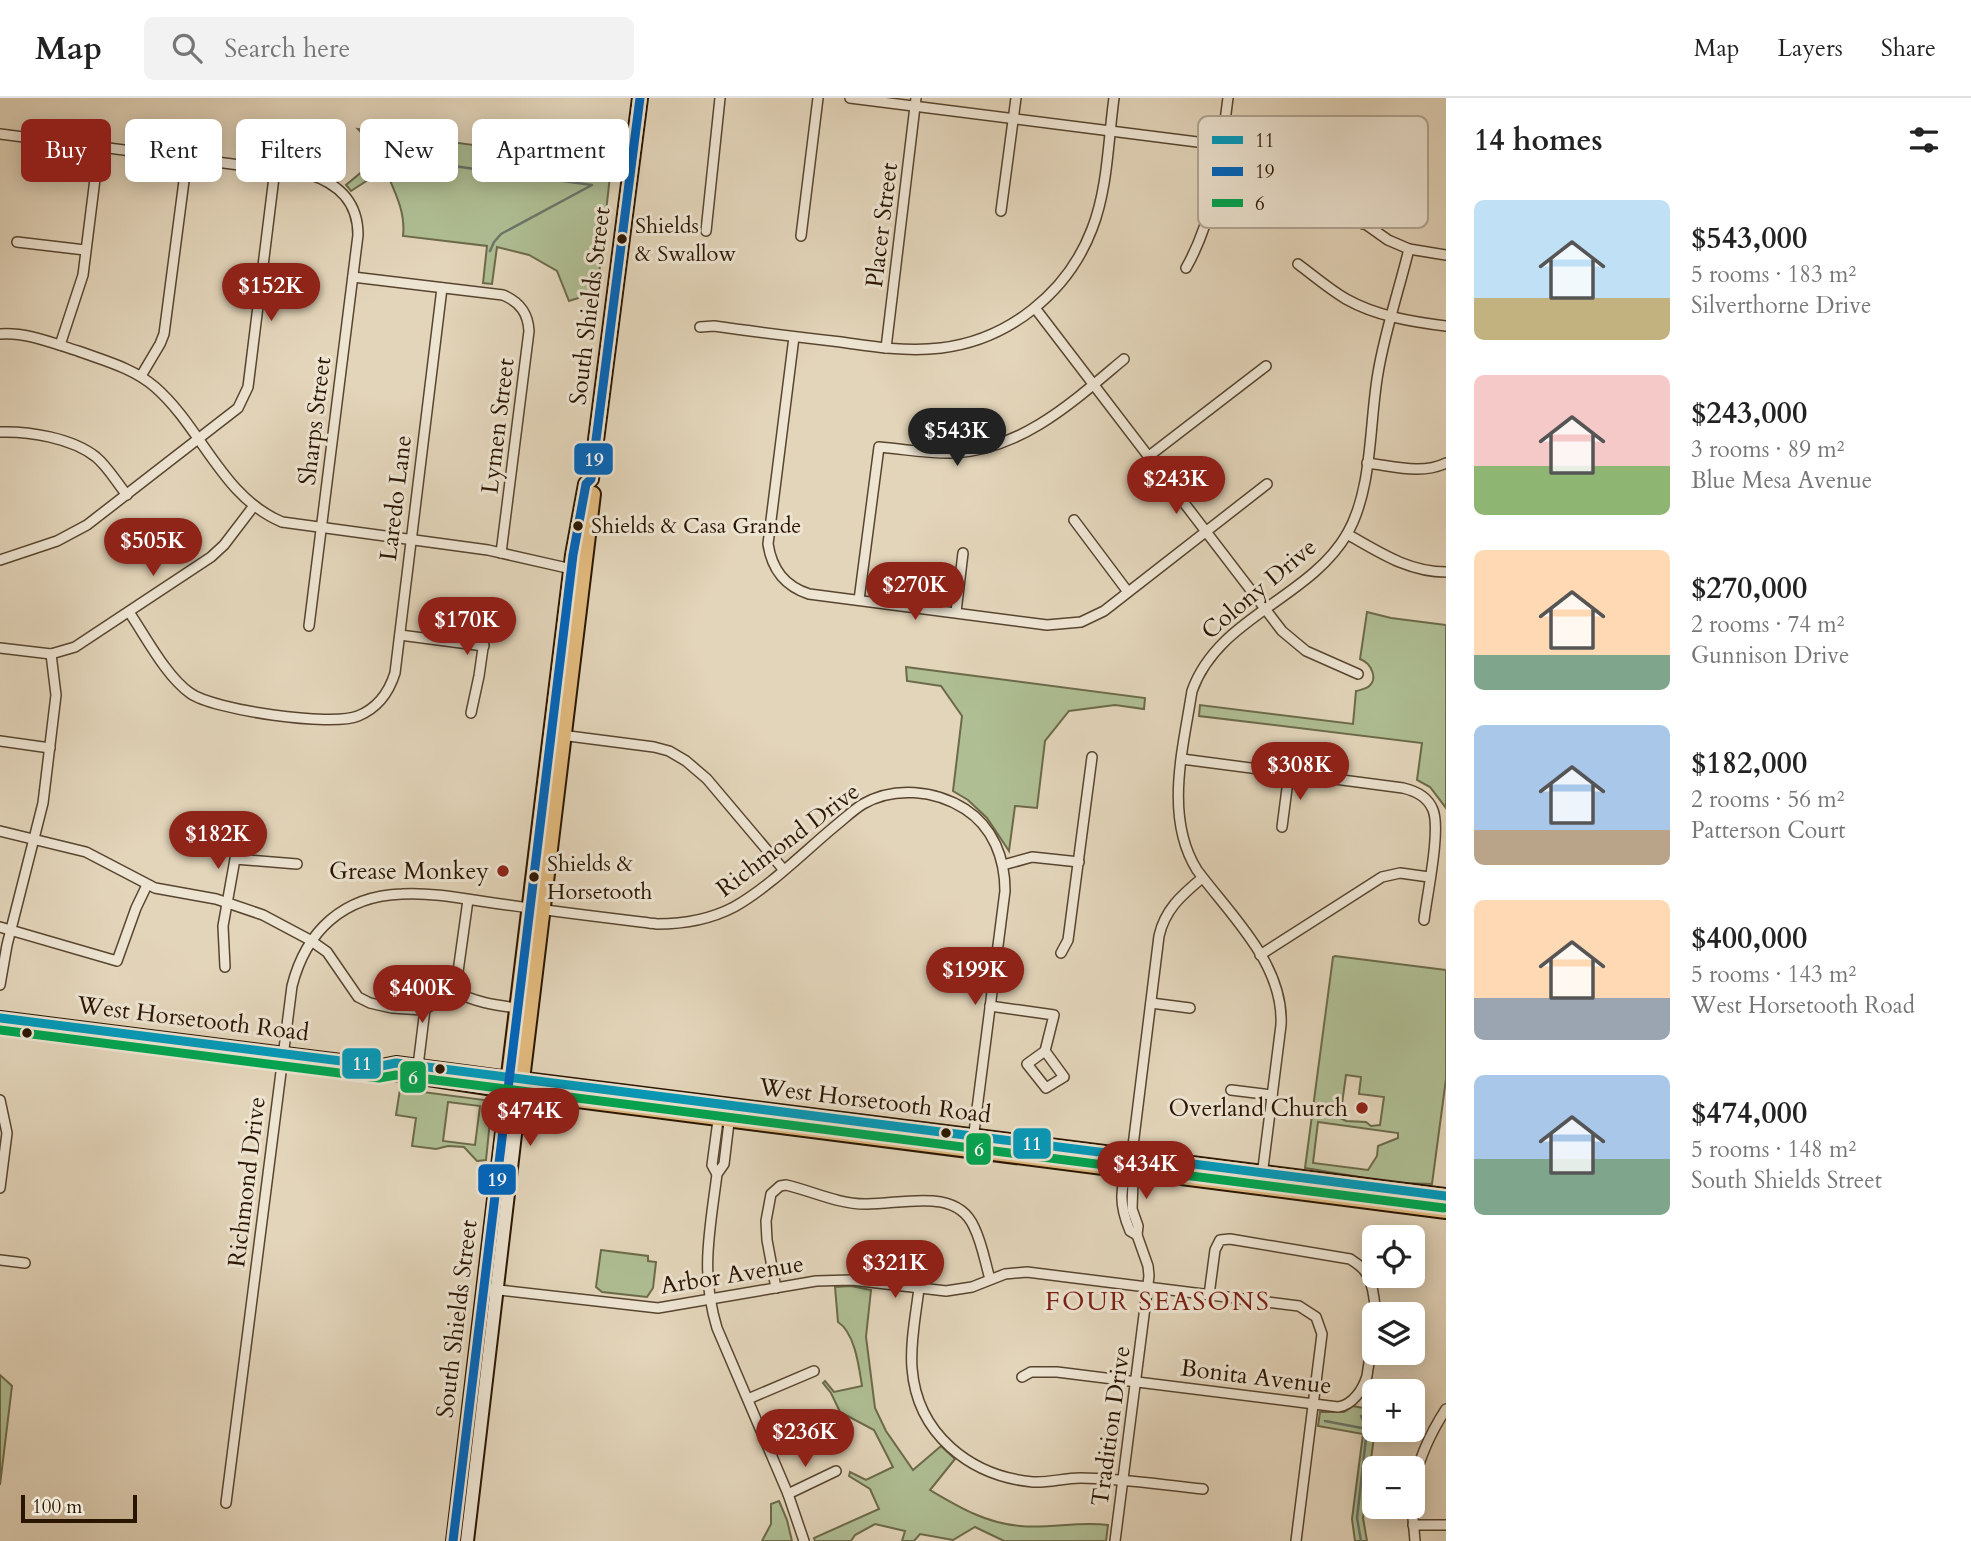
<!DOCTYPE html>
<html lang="en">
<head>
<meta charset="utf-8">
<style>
	body { margin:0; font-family:Cardo,serif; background:#f2f2f2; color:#222; height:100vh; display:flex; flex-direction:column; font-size:26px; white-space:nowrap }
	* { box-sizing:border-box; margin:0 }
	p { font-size:23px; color:#767676 }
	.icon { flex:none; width:38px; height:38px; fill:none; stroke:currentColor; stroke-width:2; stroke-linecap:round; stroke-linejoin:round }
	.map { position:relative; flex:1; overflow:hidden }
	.panel { display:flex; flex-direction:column; background:#fff; width:525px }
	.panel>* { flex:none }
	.top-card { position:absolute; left:21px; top:21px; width:665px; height:63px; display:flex; gap:14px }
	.tools { position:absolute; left:1362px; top:1127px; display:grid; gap:14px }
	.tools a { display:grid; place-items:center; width:63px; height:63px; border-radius:10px; background:#fff; box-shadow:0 4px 18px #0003; font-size:35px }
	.scale { position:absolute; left:21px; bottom:18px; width:116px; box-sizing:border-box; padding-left:7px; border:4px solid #2a1501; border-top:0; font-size:19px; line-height:24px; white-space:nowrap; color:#2a1501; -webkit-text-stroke:5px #ede4d2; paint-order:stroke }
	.price { position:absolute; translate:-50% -60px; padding:0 16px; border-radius:24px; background:#8f2418; color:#fff; font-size:23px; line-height:46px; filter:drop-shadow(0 2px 4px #0008) }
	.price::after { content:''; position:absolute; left:50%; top:42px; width:21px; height:16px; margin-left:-10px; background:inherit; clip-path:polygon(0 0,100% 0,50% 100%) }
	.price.on { background:#222; color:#fff }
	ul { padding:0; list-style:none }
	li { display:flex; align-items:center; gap:21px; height:175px; padding:0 28px }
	li span { display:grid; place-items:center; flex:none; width:196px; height:140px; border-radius:10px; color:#555 }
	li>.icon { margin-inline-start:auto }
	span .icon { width:84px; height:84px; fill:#fffc; stroke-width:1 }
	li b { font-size:30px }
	h2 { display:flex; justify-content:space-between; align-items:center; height:84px; padding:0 28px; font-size:30px }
	.tag { padding:0 24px; border-radius:10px; background:#fff; box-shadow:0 4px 18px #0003; font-size:24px; line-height:63px }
	.tag.on { background:#8f2418; color:#fff }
	header { display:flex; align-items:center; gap:42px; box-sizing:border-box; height:98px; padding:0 35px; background:#fff; border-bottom:2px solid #e0e0e0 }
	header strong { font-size:33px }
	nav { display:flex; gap:38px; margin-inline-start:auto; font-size:24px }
	.search { width:490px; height:63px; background:#f2f2f2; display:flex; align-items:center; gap:18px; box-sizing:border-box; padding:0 24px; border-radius:10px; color:#767676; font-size:26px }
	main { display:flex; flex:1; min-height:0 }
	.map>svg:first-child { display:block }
</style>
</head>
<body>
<header>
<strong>Map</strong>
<div class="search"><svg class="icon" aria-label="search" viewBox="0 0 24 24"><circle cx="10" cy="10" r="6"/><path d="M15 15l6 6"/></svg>Search here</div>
<nav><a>Map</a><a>Layers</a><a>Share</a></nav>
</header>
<main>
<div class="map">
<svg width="1446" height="1443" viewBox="0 0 1446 1443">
	<rect width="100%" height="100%" fill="#e3d5ba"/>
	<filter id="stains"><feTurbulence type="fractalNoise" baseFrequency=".00286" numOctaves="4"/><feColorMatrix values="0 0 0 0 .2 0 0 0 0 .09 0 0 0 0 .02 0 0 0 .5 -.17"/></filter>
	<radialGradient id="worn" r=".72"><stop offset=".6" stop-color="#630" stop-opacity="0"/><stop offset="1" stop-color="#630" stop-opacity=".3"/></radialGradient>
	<g fill="#afbe93" stroke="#6c6a4a" stroke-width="2" fill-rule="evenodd">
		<path d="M358 31 488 49V53L611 69 597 194 569 203 557 173 529 157 497 149 492 186 483 185 487 148 403 138C406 114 394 92 385 71L351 93 346 87 382 57Z"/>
		<path d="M1367 514 1391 520 1446 527V710L1430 689 1417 682 1422 645 1199 618 1200 607 1353 626 1356 593C1357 593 1367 590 1368 589 1379 581 1371 565 1360 561Z"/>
		<path d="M906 569 1145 600 1144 611 1115 607 1069 613 1045 643 1037 710 1015 708 1009 753 987 720 968 702 953 693 962 618 941 588 907 583Z"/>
		<path d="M1335 858 1446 872V981L1432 1086C1421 1085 1410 1086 1399 1085 1367 1081 1337 1075 1305 1070L1333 859ZM1346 977 1361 979 1359 996 1384 999 1380 1027 1371 1028 1366 1024 1346 1023 1340 1020ZM1318 1024 1398 1035V1040L1378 1048 1377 1058 1368 1072 1313 1065Z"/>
		<path d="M400 991 492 1003 486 1062 477 1063 464 1049 448 1048 436 1051 412 1048 416 1020 396 1017ZM448 1004 480 1008 475 1047 443 1043Z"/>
		<path d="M601 1152 648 1158V1163L656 1164 653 1190 647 1199 602 1194 596 1189Z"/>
		<path d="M851 1188 871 1192 866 1239 875 1310 886 1333 913 1372 941 1348 955 1361 930 1392C959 1409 985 1425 1020 1428 1050 1431 1078 1423 1108 1427L1106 1443H1004L975 1429 953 1442 920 1436 914 1443H902L905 1433 875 1426 855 1437 851 1443H815L814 1440 879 1411 870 1391 849 1378 850 1374 866 1382 893 1369 874 1332 840 1314 831 1295 823 1285 825 1283 834 1294 862 1288C859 1269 855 1235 838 1224L835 1189Z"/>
		<path d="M0 1277 12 1288 0 1387Z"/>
		<path d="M1353 1308 1374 1312 1375 1332 1363 1420 1367 1443H1355L1352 1421 1363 1336 1318 1328 1320 1314H1344Z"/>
		<path d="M779 1403 787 1422 792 1443H762L771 1426V1406Z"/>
	</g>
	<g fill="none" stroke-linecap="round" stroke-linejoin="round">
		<g stroke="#6a776a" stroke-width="2.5">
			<path d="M387 63 404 61 482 72"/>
			<path d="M490 153 494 144 501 136 592 87 490 73"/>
			<path d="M1361 1318 1366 1329"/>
			<path d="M1325 1323 1367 1331 1357 1420 1361 1443"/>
		</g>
		<defs>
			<g id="street">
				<path d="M850 0 1221 47 1246 53 1282 67 1388 142 1409 151 1446 157"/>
				<path d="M0 36 309 76C339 86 358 104 358 137L309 528"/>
				<path d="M1001 113 1016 0"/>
				<path d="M1363 126 1387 95 1394 76"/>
				<path d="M706 133 720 0"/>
				<path d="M801 138 818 0"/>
				<path d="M17 144 85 152"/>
				<path d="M1298 166C1314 178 1329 191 1346 201 1376 218 1413 224 1446 228"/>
				<path d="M1186 170C1216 117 1220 60 1228 0"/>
				<path d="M353 179 503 197C520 204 528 215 529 233L501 455"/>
				<path d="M1035 210 1282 533 1306 553 1358 576"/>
				<path d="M700 229 714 228C756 234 798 239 841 244 874 249 908 254 941 250 1009 242 1068 194 1092 131 1108 90 1108 43 1114 0"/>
				<path d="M0 236C27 234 52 245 78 253 105 263 133 270 155 289 202 330 222 399 282 424L488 452 576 472"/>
				<path d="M794 239 768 446C772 472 785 488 809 496L1047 527 1081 524 1104 513 1267 386"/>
				<path d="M60 247 83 177 99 49"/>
				<path d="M886 250 916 0"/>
				<path d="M141 278 160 246 164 236 187 60"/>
				<path d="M0 334C29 333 72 340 96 359 108 369 117 385 127 397"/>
				<path d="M1149 358 1266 268"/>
				<path d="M1367 365C1393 368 1422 377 1446 365"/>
				<path d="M1074 422 1128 494"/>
				<path d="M1347 436C1379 454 1408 474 1446 474"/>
				<path d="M0 462 57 443 87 427 238 310 248 289 275 71"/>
				<path d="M859 502 879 349C904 351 929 356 954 355 1023 351 1074 303 1124 261"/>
				<path d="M129 514C146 539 166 578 190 595 213 612 332 629 358 618 378 610 389 594 395 575L442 190"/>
				<path d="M956 514 963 455"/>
				<path d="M400 537 484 548"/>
				<path d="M0 550 51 556 75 549 211 459 224 447 253 409"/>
				<path d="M471 615 479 578 489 508"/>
				<path d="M561 637 654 649 669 653 686 663 707 681 783 771"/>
				<path d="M0 643 50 650"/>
				<path d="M1182 661 1403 690C1416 693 1428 699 1433 712 1441 732 1427 797 1424 822"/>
				<path d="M1282 729 1289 675"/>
				<path d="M0 733 86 754 155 790 216 801 263 817 310 842 327 854 358 899 370 905 392 910 423 912 443 901 456 888 468 802"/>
				<path d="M1003 767 1032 759 1079 764"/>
				<path d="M0 829 117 863 136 810 147 787"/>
				<path d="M1061 855 1068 842 1092 659"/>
				<path d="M1260 857 1382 779 1400 775 1429 779"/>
				<path d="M225 869 223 828 235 761 297 766"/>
				<path d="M0 887 7 847 43 705 56 597 51 556"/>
				<path d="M452 892C474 904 493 907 518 910"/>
				<path d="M1151 905 1190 910"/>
				<path d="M990 908 1054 917 1045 953 1027 966 1046 990 1064 979 1045 953"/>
				<path d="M418 968 425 911"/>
				<path d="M1231 992 1272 997"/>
				<path d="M0 1002 7 1035 0 1090"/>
				<path d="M730 1016 724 1066 717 1076C710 1132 700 1174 717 1230L788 1396 804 1443"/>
				<path d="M717 1076 712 1067 719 1015"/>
				<path d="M1262 1078 1281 927C1284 866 1231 818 1197 772 1164 719 1183 651 1192 593 1218 519 1309 501 1347 436 1373 391 1369 326 1378 275 1385 233 1399 192 1409 151"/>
				<path d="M1137 1137 1130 1133C1122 1114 1117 1090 1130 1072L1159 838C1165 811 1182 797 1202 780"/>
				<path d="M0 1162 25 1165"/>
				<path d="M776 1190 767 1142 766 1123 771 1096 780 1088 786 1087C812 1093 838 1106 865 1106 900 1107 956 1088 974 1129 982 1145 985 1164 990 1181"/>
				<path d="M919 1190C916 1216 910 1244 912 1270 917 1336 970 1378 1033 1384 1049 1385 1064 1380 1080 1380 1121 1380 1162 1387 1203 1391"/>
				<path d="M491 1191 658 1210 816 1183 852 1182 946 1193 972 1189 1005 1176 1027 1174 1299 1208 1316 1219 1322 1236 1296 1443"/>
				<path d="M1022 1279 1031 1274H1057L1338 1309C1353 1307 1363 1291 1367 1278 1371 1248 1383 1203 1366 1175 1363 1169 1356 1165 1350 1161L1230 1141 1220 1142 1215 1152 1209 1197"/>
				<path d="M748 1301 814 1273"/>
				<path d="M1412 1395C1417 1364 1429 1337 1446 1311"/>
				<path d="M788 1396 836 1373"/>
				<path d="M226 1405 292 888C306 833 343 798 402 796 437 794 474 803 508 807 558 814 608 820 657 826 684 826 711 821 734 809 768 790 804 754 834 729 844 721 853 712 863 706 894 688 935 692 965 711 993 729 1005 760 1005 793L973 1042"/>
				<path d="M1412 1409 1415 1443"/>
				<path d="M1413 1427H1446"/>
				<path d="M1115 1443 1149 1178 1148 1168 1137 1137 1138 1128 1132 1111 1133 1081 1130 1072"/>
			</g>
			<g id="secondary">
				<path d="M0 920 381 968 396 965 509 980"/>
				<path d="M381 968 395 976 507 993 453 1443"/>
				<path d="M467 1443 520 994"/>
			</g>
			<g id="primary">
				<path d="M640 0 591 381 586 386 573 457 507 993 1446 1113"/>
				<path d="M509 980 1446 1098"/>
				<path d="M521 990 593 396"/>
			</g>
		</defs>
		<use href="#street" stroke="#58452f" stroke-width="12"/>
		<use href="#secondary" stroke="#2a1501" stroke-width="16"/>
		<use href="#primary" stroke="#2a1501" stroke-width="18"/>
		<use href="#street" stroke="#ede4d2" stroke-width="9"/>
		<use href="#secondary" stroke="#ede4d2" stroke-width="12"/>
		<use href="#primary" stroke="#e2ba7d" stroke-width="14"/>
		<defs>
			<path id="bus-1" d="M0 920 381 968 396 965 1446 1098"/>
			<path id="bus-2" d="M453 1443 573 457 586 386 591 381 640 0"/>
			<path id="bus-3" d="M0 932 379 980 396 977 1444 1110"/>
		</defs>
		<use href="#bus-1" stroke="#ede4d2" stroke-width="14"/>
		<use href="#bus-2" stroke="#ede4d2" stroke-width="14"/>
		<use href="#bus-3" stroke="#ede4d2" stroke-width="14"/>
		<use href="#bus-1" stroke="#049aba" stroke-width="9"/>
		<use href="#bus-2" stroke="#0065bd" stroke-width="9"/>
		<use href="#bus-3" stroke="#00a651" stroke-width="9"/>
	</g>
	<g fill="#2a1501" stroke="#ede4d2" stroke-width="2.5">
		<circle cx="622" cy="141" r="6"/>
		<circle cx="578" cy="428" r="6"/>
		<circle cx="534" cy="779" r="6"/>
		<circle cx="27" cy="935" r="6"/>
		<circle cx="440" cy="971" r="6"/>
		<circle cx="946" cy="1035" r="6"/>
	</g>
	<g fill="#8f2418" stroke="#ede4d2" stroke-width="2.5">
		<circle cx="503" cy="773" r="7"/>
		<circle cx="1362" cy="1010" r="7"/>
	</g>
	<g text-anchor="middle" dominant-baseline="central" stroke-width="6" stroke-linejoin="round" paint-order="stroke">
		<g font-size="22" fill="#2a1501" stroke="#ede4d2" text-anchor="start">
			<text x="635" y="128">Shields<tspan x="635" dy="28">&amp; Swallow</tspan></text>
			<text x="591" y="428">Shields &amp; Casa Grande</text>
			<text x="547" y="766">Shields &amp;<tspan x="547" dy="28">Horsetooth</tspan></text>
		</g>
		<g font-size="24" fill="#2a1501" stroke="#ede4d2">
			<text transform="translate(882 127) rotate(-83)">Placer Street</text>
			<text transform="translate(590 208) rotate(-83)">South Shields Street</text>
			<text transform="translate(315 323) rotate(-83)">Sharps Street</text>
			<text transform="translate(498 328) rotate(-83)">Lymen Street</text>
			<text transform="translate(396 400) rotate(-83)">Laredo Lane</text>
			<text transform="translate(1259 491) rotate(-40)">Colony Drive</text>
			<text transform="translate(788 742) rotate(-37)">Richmond Drive</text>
			<text transform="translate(193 921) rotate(7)">West Horsetooth Road</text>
			<text transform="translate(875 1003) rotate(7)">West Horsetooth Road</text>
			<text transform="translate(247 1084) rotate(-83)">Richmond Drive</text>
			<text transform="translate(732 1177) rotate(-9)">Arbor Avenue</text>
			<text transform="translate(457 1221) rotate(-83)">South Shields Street</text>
			<text transform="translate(1256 1279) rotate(7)">Bonita Avenue</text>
			<text transform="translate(1111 1328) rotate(-82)">Tradition Drive</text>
		</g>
		<g font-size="24" fill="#2a1501" stroke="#ede4d2" text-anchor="end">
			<text x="489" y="773">Grease Monkey</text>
			<text x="1348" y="1010">Overland Church</text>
		</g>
		<g font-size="26" letter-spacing="2" fill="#7a1f14" stroke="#ede4d2">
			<text x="1158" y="1203">FOUR SEASONS</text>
		</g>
	</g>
	<rect x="1198" y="18" width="230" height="112" rx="10" fill="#ede4d2" stroke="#b2a693" stroke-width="2"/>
	<rect x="1212" y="38" width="31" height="8" fill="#049aba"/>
	<rect x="1212" y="69" width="31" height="9" fill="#0065bd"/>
	<rect x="1212" y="101" width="31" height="8" fill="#00a651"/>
	<g font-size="19" fill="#2a1501">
		<text x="1255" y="49">11</text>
		<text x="1255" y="80">19</text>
		<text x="1255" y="112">6</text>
	</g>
	<g stroke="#ede4d2" stroke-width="2.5">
		<rect x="573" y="344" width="41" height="34" rx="7" fill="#0065bd"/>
		<rect x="341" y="949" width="41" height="33" rx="7" fill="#049aba"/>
		<rect x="399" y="962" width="28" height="34" rx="7" fill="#00a651"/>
		<rect x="1012" y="1029" width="40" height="33" rx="7" fill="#049aba"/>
		<rect x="965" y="1034" width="27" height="34" rx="7" fill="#00a651"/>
		<rect x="477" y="1065" width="40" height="33" rx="7" fill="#0065bd"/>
	</g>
	<g font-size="19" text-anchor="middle" font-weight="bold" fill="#fff">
		<text x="594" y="368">19</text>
		<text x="362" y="972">11</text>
		<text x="413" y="986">6</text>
		<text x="1032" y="1052">11</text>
		<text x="979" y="1058">6</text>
		<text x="497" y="1088">19</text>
	</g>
	<rect width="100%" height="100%" filter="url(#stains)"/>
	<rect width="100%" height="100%" fill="url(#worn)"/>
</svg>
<div class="tools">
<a><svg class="icon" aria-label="locate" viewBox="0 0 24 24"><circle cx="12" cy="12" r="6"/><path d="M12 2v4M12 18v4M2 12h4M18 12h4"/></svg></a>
<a><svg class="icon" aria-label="layers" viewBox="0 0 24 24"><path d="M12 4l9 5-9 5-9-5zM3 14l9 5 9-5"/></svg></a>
<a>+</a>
<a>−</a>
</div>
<div class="scale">100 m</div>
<b class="price" style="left:271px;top:225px">$152K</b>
<b class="price on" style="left:957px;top:370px">$543K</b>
<b class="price" style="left:1176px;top:418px">$243K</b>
<b class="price" style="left:153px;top:480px">$505K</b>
<b class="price" style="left:915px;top:524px">$270K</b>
<b class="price" style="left:467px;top:559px">$170K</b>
<b class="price" style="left:1300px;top:704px">$308K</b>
<b class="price" style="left:218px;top:773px">$182K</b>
<b class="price" style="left:975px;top:909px">$199K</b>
<b class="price" style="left:422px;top:927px">$400K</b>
<b class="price" style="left:530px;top:1050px">$474K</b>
<b class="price" style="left:1146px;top:1103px">$434K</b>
<b class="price" style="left:895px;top:1202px">$321K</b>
<b class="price" style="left:805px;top:1371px">$236K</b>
<div class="top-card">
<a class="tag on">Buy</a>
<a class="tag">Rent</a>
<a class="tag">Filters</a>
<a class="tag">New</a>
<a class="tag">Apartment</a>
</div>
</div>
<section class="panel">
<h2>14 homes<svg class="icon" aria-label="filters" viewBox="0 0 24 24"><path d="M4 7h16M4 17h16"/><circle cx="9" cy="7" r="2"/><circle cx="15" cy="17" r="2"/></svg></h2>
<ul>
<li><span style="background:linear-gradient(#bfe0f5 70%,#c2b280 0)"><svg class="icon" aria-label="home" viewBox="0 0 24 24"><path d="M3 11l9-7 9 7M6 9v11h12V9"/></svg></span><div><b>$543,000</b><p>5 rooms · 183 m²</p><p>Silverthorne Drive</p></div></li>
<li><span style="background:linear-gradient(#f6c9c9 65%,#8fb573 0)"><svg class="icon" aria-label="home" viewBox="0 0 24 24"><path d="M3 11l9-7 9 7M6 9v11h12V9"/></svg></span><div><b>$243,000</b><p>3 rooms · 89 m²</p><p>Blue Mesa Avenue</p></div></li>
<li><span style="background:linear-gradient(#ffd9b3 75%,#7fa58c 0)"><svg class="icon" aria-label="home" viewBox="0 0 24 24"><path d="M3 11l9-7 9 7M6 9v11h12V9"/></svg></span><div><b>$270,000</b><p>2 rooms · 74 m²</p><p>Gunnison Drive</p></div></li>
<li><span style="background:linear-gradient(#a9c7e8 75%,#b9a48a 0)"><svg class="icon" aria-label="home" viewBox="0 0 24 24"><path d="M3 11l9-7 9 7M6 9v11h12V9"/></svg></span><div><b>$182,000</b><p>2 rooms · 56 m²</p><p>Patterson Court</p></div></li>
<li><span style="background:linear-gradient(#ffd9b3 70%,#9aa5b1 0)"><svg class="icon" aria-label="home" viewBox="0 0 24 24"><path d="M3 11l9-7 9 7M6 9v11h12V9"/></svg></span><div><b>$400,000</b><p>5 rooms · 143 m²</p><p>West Horsetooth Road</p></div></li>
<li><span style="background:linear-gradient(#a9c7e8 60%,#7fa58c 0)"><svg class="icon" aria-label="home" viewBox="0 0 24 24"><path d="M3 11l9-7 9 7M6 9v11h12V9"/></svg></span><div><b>$474,000</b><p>5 rooms · 148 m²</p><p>South Shields Street</p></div></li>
</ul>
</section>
</main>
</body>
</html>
